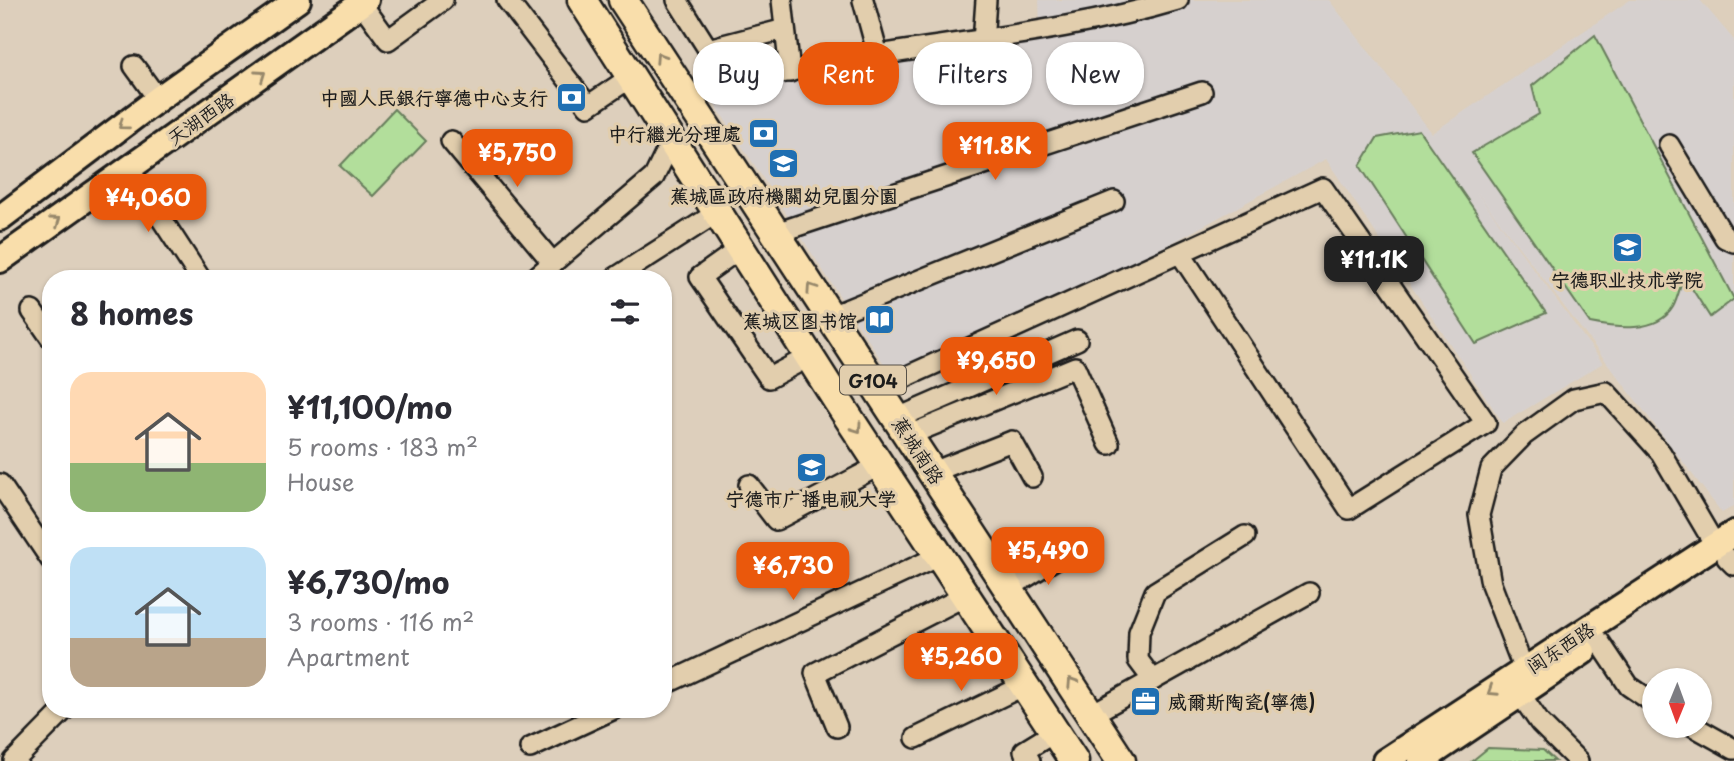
<!DOCTYPE html>
<html lang="en">
<head>
<meta charset="utf-8">
<style>
	body { margin:0; font-family:"Playpen Sans","LXGW WenKai TC",sans-serif; background:#f2f2f3; color:#2b2b33; height:100vh; display:flex; flex-direction:column; font-size:26px; white-space:nowrap }
	* { box-sizing:border-box; margin:0 }
	p { font-size:23px; color:#7c7c81 }
	.icon { flex:none; width:38px; height:38px; fill:none; stroke:currentColor; stroke-width:2; stroke-linecap:round; stroke-linejoin:round }
	.map { position:relative; flex:1; overflow:hidden }
	.drawer { position:absolute; left:42px; top:270px; width:630px; height:448px; display:flex; flex-direction:column; background:#fff; border-radius:28px; box-shadow:0 2px 5px #0004 }
	.drawer>* { flex:none }
	.guide { position:absolute; left:693px; top:42px; width:665px; height:63px; display:flex; gap:14px }
	.needle { width:46px; rotate:181deg }
	.fabs { position:absolute; left:1642px; top:668px; display:grid; gap:14px }
	.fabs a { display:grid; place-items:center; width:70px; height:70px; border-radius:50%; background:#fff; box-shadow:0 2px 5px #0004; font-size:35px }
	.price { position:absolute; translate:-50% -60px; padding:0 16px; border-radius:14px; background:#ea580c; color:#fff; font-size:23px; line-height:46px; filter:drop-shadow(0 2px 4px #0008) }
	.price::after { content:''; position:absolute; left:50%; top:42px; width:21px; height:16px; margin-left:-10px; background:inherit; clip-path:polygon(0 0,100% 0,50% 100%) }
	.price.on { background:#222; color:#fff }
	ul { padding:0; list-style:none }
	li { display:flex; align-items:center; gap:21px; height:175px; padding:0 28px }
	li span { display:grid; place-items:center; flex:none; width:196px; height:140px; border-radius:21px; color:#555 }
	li>.icon { margin-inline-start:auto }
	span .icon { width:84px; height:84px; fill:#fffc; stroke-width:1 }
	li b { font-size:30px }
	h2 { display:flex; justify-content:space-between; align-items:center; height:84px; padding:0 28px; font-size:30px }
	.pill { padding:0 24px; border-radius:28px; background:#fff; box-shadow:0 2px 5px #0004; font-size:24px; line-height:63px }
	.pill.on { background:#ea580c; color:#fff }
	.map>svg:first-child { display:block }
</style>
</head>
<body>
<div class="map">
<svg width="1734" height="761" viewBox="0 0 1734 761">
	<rect width="100%" height="100%" fill="#ddcfbc"/>
	<filter id="ink" filterUnits="userSpaceOnUse"><feTurbulence type="fractalNoise" baseFrequency=".0143" numOctaves="2"/><feDisplacementMap in="SourceGraphic" scale="14" xChannelSelector="R" yChannelSelector="G"/><feConvolveMatrix kernelMatrix="1 2 1 2 8 2 1 2 1" color-interpolation-filters="sRGB"/></filter>
	<g filter="url(#ink)">
		<path fill="#d6d0ce" d="M1039 0H1329L1432 133 1630 0H1700L1734 40V506L1722 513 1475 190 1603 363 1503 423 1326 159 1174 242 895 381 699 80 983 42 1040 28Z"/>
		<g fill="#b2de9b" stroke="#677d5c" stroke-width="2">
			<path d="M1595 35 1734 299 1710 317 1684 276C1680 286 1678 298 1673 307 1657 334 1615 328 1590 323L1472 153 1539 114 1532 86Z"/>
			<path d="M394 109 426 141 373 196 340 166Z"/>
			<path d="M1419 130 1546 313 1476 344 1360 166 1377 138Z"/>
			<path d="M1488 748 1543 750 1555 761H1472Z"/>
		</g>
		<g fill="none" stroke-linecap="round" stroke-linejoin="round">
			<defs>
				<g id="minor">
					<path d="M507 0 588 106 631 77"/>
					<path d="M677 0 708 49 785 29"/>
					<path d="M782 0 790 72"/>
					<path d="M863 0 878 55"/>
					<path d="M361 3 388 40 443 0"/>
					<path d="M983 42 986 0"/>
					<path d="M134 66 158 99"/>
					<path d="M686 96C749 79 814 65 879 55 980 39 1080 29 1178 0"/>
					<path d="M451 141 553 263"/>
					<path d="M1669 145 1725 238 1734 242"/>
					<path d="M129 169 200 278"/>
					<path d="M776 233 1202 92"/>
					<path d="M742 247 700 277 769 378 812 355"/>
					<path d="M535 278 654 177 672 140"/>
					<path d="M615 278 718 212"/>
					<path d="M32 311 51 338"/>
					<path d="M831 316 1114 201"/>
					<path d="M879 389 1323 188 1486 423 1349 509 1180 253"/>
					<path d="M898 418 1077 340"/>
					<path d="M909 435 1075 367 1109 444"/>
					<path d="M933 472 1012 441 1032 477"/>
					<path d="M0 484 51 560"/>
					<path d="M749 485 776 520 882 464"/>
					<path d="M1727 558 1734 565"/>
					<path d="M1009 588 1065 553"/>
					<path d="M1599 641 1629 686 1654 703"/>
					<path d="M1524 670 1491 584 1479 515 1491 469 1524 435 1574 399 1606 392 1661 453 1715 545"/>
					<path d="M1153 680 1138 660 1139 632 1155 592 1245 536"/>
					<path d="M663 685 941 555"/>
					<path d="M1520 694 1540 723 1578 761"/>
					<path d="M1092 714 1309 593"/>
					<path d="M1693 726 1734 749"/>
					<path d="M837 727 815 673 967 595"/>
					<path d="M916 738 1025 685"/>
					<path d="M530 748 614 709"/>
					<path d="M14 761 65 709"/>
					<path d="M1030 761 1024 751 1055 732"/>
				</g>
				<g id="major">
					<path d="M0 218 158 99 298 0"/>
					<path d="M0 260 366 0"/>
					<path d="M1385 761 1734 533"/>
					<path d="M1421 761 1583 652"/>
				</g>
				<g id="highway">
					<path d="M582 0 837 400 1074 761"/>
					<path d="M623 0 1121 761"/>
				</g>
			</defs>
			<use href="#minor" stroke="#1c1c1c" stroke-width="24"/>
			<use href="#major" stroke="#1c1c1c" stroke-width="30"/>
			<use href="#highway" stroke="#1c1c1c" stroke-width="33"/>
			<use href="#minor" stroke="#e2cead" stroke-width="19"/>
			<use href="#major" stroke="#f9deab" stroke-width="24"/>
			<use href="#highway" stroke="#f9deab" stroke-width="28"/>
		</g>
		<defs><path id="oneway-chevron" d="M-2-3.5L2.5 0L-2 3.5" fill="none" stroke-width="1.6" stroke-linecap="round" stroke-linejoin="round" transform="scale(1.75)"/></defs>
		<g stroke="#96876b">
			<use href="#oneway-chevron" transform="translate(660 57) rotate(-123)"/>
			<use href="#oneway-chevron" transform="translate(261 75) rotate(-35)"/>
			<use href="#oneway-chevron" transform="translate(123 125) rotate(143)"/>
			<use href="#oneway-chevron" transform="translate(56 221) rotate(-35)"/>
			<use href="#oneway-chevron" transform="translate(811 288) rotate(-124)"/>
			<use href="#oneway-chevron" transform="translate(857 428) rotate(55)"/>
			<use href="#oneway-chevron" transform="translate(1072 682) rotate(-123)"/>
			<use href="#oneway-chevron" transform="translate(1492 691) rotate(147)"/>
		</g>
	</g>
	<defs>
		<symbol id="bank-square" viewBox="-11 -11 22 22"><rect x="-9" y="-9" width="18" height="18" rx="4" fill="#1f6fb2" stroke="#e2cead"/><path d="M-6-4H6V4H-6ZM0-2.3a2.3 2.3 0 1 0 0 4.6a2.3 2.3 0 1 0 0-4.6Z" fill="#fff"/></symbol>
		<symbol id="school-square" viewBox="-11 -11 22 22"><rect x="-9" y="-9" width="18" height="18" rx="4" fill="#1f6fb2" stroke="#e2cead"/><path d="M0-5L7-2L0 1L-7-2ZM-4 1L0 2.5L4 1V4Q0 6-4 4Z" fill="#fff"/></symbol>
		<symbol id="library-square" viewBox="-11 -11 22 22"><rect x="-9" y="-9" width="18" height="18" rx="4" fill="#1f6fb2" stroke="#e2cead"/><path d="M-6-4Q-3-5.5-.7-3.5V5Q-3 3-6 4ZM6-4Q3-5.5 .7-3.5V5Q3 3 6 4Z" fill="#fff"/></symbol>
		<symbol id="office-square" viewBox="-11 -11 22 22"><rect x="-9" y="-9" width="18" height="18" rx="4" fill="#1f6fb2" stroke="#e2cead"/><path d="M-6-3h4V-5.5h4V-3h4V5H-6ZM-1-4.5V-3h2v-1.5ZM-6 0V1H6V0Z" fill="#fff"/></symbol>
	</defs>
	<g fill-rule="evenodd">
		<use href="#bank-square" x="554" y="80" width="35" height="35"/>
		<use href="#bank-square" x="746" y="116" width="35" height="35"/>
		<use href="#school-square" x="766" y="146" width="35" height="35"/>
		<use href="#school-square" x="1610" y="230" width="35" height="35"/>
		<use href="#library-square" x="862" y="302" width="35" height="35"/>
		<use href="#school-square" x="794" y="450" width="35" height="35"/>
		<use href="#office-square" x="1128" y="684" width="35" height="35"/>
	</g>
	<g text-anchor="middle" dominant-baseline="central" stroke-width="6" stroke-linejoin="round" paint-order="stroke">
		<rect fill="#e2cead" stroke="#575148" stroke-width="2" x="840" y="365.5" width="66" height="29" rx="5"/>
		<g font-size="18" font-weight="bold" fill="#1c1c1c">
			<text x="873" y="380">G104</text>
		</g>
		<g font-size="19" font-weight="bold" fill="#1c1c1c" stroke="#e2cead" text-anchor="end">
			<text x="548" y="97">中國人民銀行寧德中心支行</text>
			<text x="741" y="133">中行繼光分理處</text>
			<text x="784" y="195" text-anchor="middle">蕉城區政府機關幼兒園分園</text>
			<text x="1627" y="279" text-anchor="middle">宁德职业技术学院</text>
			<text x="857" y="320">蕉城区图书馆</text>
			<text x="811" y="498" text-anchor="middle">宁德市广播电视大学</text>
			<text x="1168" y="701" text-anchor="start">威爾斯陶瓷(寧德)</text>
		</g>
		<g font-size="19" fill="#1c1c1c" stroke="#e2cead">
			<text transform="translate(200 118) rotate(-35)">天湖西路</text>
			<text transform="translate(919 450) rotate(57)">蕉城南路</text>
			<text transform="translate(1560 647) rotate(-33)">闽东西路</text>
		</g>
	</g>
</svg>
<div class="fabs">
<a><svg class="needle" viewBox="-14 -14 28 28"><path d="M0-13l5 13h-10z" fill="#e53935"/><path d="M0 13l5-13h-10z" fill="#7c7c81"/></svg></a>
</div>
<b class="price" style="left:995px;top:182px">¥11.8K</b>
<b class="price" style="left:517px;top:189px">¥5,750</b>
<b class="price" style="left:148px;top:234px">¥4,060</b>
<b class="price on" style="left:1374px;top:296px">¥11.1K</b>
<b class="price" style="left:996px;top:397px">¥9,650</b>
<b class="price" style="left:1048px;top:587px">¥5,490</b>
<b class="price" style="left:793px;top:602px">¥6,730</b>
<b class="price" style="left:961px;top:693px">¥5,260</b>
<div class="guide">
<a class="pill">Buy</a>
<a class="pill on">Rent</a>
<a class="pill">Filters</a>
<a class="pill">New</a>
</div>
<section class="drawer">
<h2>8 homes<svg class="icon" aria-label="filters" viewBox="0 0 24 24"><path d="M4 7h16M4 17h16"/><circle cx="9" cy="7" r="2"/><circle cx="15" cy="17" r="2"/></svg></h2>
<ul>
<li><span style="background:linear-gradient(#ffd9b3 65%,#8fb573 0)"><svg class="icon" aria-label="home" viewBox="0 0 24 24"><path d="M3 11l9-7 9 7M6 9v11h12V9"/></svg></span><div><b>¥11,100/mo</b><p>5 rooms · 183 m²</p><p>House</p></div></li>
<li><span style="background:linear-gradient(#bfe0f5 65%,#b9a48a 0)"><svg class="icon" aria-label="home" viewBox="0 0 24 24"><path d="M3 11l9-7 9 7M6 9v11h12V9"/></svg></span><div><b>¥6,730/mo</b><p>3 rooms · 116 m²</p><p>Apartment</p></div></li>
</ul>
</section>
</div>
</body>
</html>
